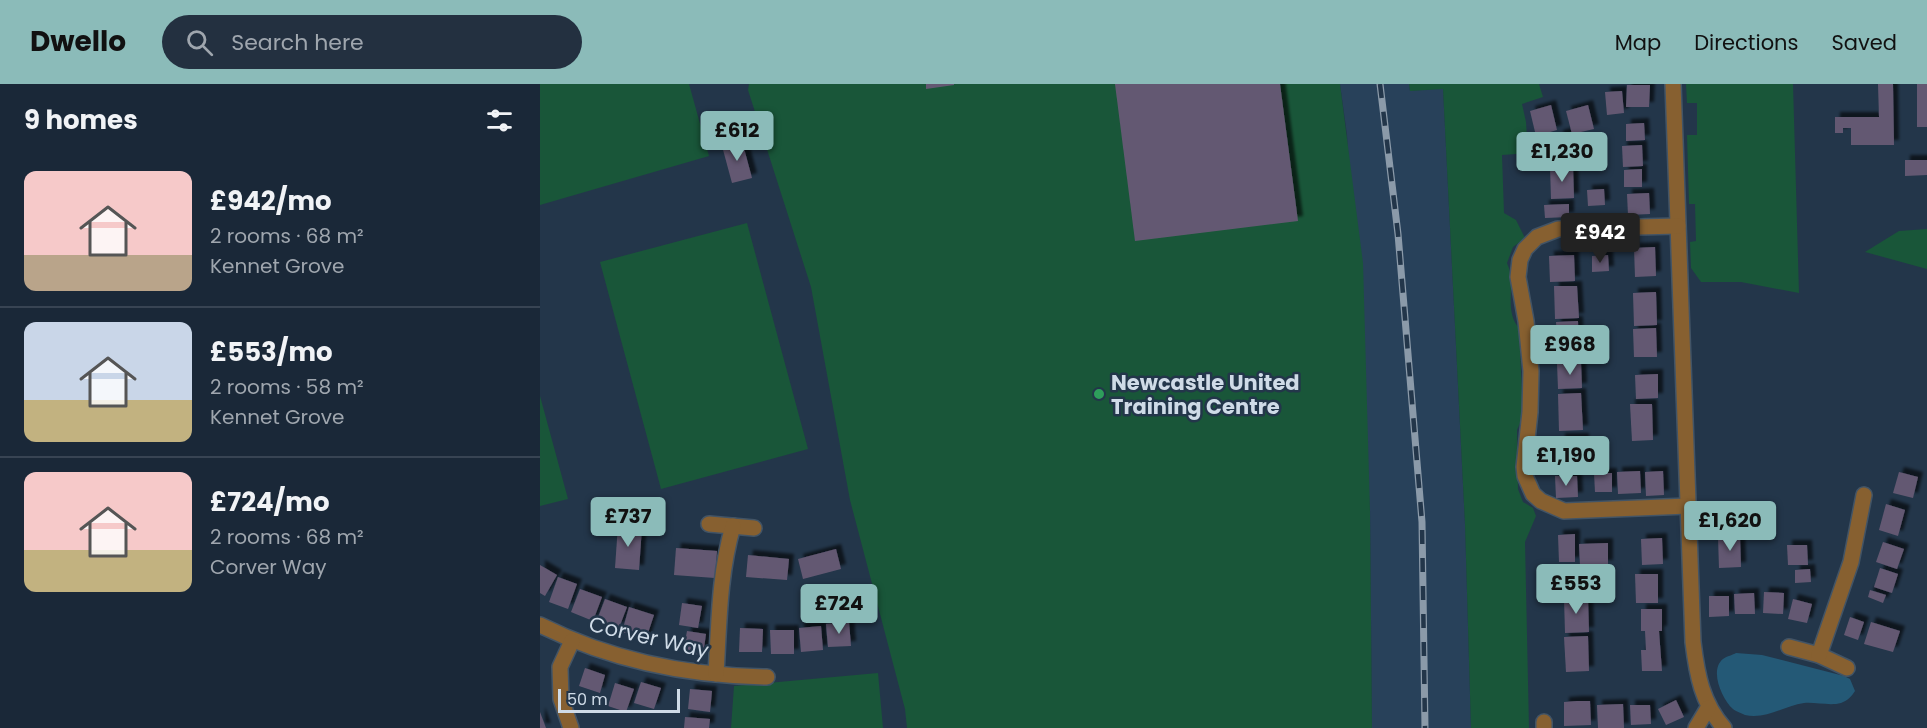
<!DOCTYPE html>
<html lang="en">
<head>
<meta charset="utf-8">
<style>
	body { margin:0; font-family:Poppins,sans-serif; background:#233040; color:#f1f3f6; height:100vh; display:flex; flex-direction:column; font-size:22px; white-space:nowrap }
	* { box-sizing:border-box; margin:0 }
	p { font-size:20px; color:#9fa6ae }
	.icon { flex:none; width:33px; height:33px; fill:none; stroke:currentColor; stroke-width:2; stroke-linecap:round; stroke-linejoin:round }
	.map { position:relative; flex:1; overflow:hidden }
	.sheet { display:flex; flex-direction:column; background:#1a2838; width:540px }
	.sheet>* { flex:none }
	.scale { position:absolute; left:18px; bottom:15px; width:122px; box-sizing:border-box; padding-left:6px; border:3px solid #cfdbe7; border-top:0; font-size:16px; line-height:21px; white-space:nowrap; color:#cfdbe7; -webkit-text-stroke:4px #23364a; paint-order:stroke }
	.price { position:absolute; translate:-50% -51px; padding:0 14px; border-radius:6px; background:#8bbbb9; color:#111; font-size:20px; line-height:39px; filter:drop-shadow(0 2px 3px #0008) }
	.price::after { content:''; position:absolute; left:50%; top:36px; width:18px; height:14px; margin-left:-9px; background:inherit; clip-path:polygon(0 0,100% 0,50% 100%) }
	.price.on { background:#222; color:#fff }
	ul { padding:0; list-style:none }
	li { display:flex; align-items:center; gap:18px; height:150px; padding:0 24px }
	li+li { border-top:2px solid #384453 }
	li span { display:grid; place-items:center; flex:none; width:168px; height:120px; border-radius:12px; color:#555 }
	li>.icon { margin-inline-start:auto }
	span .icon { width:72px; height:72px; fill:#fffc; stroke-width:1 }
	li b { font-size:26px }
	h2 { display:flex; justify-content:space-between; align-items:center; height:72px; padding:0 24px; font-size:26px }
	header { display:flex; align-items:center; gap:36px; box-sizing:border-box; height:84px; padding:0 30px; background:#8bbbb9; color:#111 }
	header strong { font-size:28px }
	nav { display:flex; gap:33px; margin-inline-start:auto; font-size:21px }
	.search { width:420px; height:54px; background:#233040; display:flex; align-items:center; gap:15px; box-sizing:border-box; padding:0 21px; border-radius:33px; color:#9fa6ae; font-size:22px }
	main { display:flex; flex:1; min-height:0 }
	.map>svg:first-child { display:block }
</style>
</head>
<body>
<header>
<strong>Dwello</strong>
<div class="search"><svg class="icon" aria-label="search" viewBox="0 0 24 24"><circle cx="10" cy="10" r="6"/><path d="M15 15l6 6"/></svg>Search here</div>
<nav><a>Map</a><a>Directions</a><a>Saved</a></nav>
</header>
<main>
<section class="sheet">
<h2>9 homes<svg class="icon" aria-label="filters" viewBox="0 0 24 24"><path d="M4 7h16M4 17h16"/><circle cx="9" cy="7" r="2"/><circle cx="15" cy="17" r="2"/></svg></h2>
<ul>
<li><span style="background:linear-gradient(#f6c9c9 70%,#b9a48a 0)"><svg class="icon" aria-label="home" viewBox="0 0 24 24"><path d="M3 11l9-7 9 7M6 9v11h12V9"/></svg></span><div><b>£942/mo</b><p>2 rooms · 68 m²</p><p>Kennet Grove</p></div></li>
<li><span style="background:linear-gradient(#c9d6e8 65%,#c2b280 0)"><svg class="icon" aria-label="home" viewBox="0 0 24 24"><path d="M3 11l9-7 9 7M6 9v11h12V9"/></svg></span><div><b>£553/mo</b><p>2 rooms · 58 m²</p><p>Kennet Grove</p></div></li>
<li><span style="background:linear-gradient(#f6c9c9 65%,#c2b280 0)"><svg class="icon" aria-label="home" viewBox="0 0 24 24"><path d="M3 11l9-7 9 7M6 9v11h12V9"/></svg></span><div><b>£724/mo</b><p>2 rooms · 68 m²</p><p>Corver Way</p></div></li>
</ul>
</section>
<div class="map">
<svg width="1387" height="644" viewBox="0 0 1387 644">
	<defs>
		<filter id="shadow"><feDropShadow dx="5" dy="-5" stdDeviation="1.5" flood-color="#0009"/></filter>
	</defs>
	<rect width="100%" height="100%" fill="#23364a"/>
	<path fill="#28415a" d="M800 0H869L870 7 903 4 925 440 931 644H832L830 427 807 50Z"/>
	<g fill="#195639">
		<path d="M0 0H149L169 72 0 121Z"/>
		<path d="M209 0H800L823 179 830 427 832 644H367L365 625 310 416 271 203 208 6Z"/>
		<path d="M869 0H999L1003 13 982 20 986 38 988 69 962 71 964 129 976 136 985 154 973 163 967 179C977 200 963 226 979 244L983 332 977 346 978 405 983 418 993 424 996 432 985 458 989 644H931L925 440 903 5 870 7Z"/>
		<path d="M1146 0H1253L1259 209 1201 198H1161L1151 184 1150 158 1156 157 1155 120H1149L1147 51H1157V19H1147Z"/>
		<path d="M207 139 268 365 121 405 60 178Z"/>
		<path d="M1387 145V185L1325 168 1359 147Z"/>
		<path d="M0 312 28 415 0 422Z"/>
		<path d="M338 589 343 644H191L194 602Z"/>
	</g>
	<path fill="#245976" d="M1196 569 1222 571 1304 592 1310 595 1315 607C1312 612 1307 617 1301 619 1290 622 1276 618 1264 619 1244 622 1225 636 1205 631 1201 629 1195 627 1193 625 1182 615 1169 586 1183 575 1187 572 1193 571 1196 569Z"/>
	<g fill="#645972" filter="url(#shadow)">
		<path d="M386 0H414V1L386 5Z"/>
		<path d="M575 0H740L758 137 595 157Z"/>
		<path d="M1338 0H1353L1354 61H1311V44H1303V49H1295V33H1339Z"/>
		<rect x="1377" y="0" width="10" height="43"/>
		<path d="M1087 1H1110L1109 23H1086Z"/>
		<path d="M1082 7 1084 29 1067 31 1065 8Z"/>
		<path d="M1011 21 1017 46 996 52 990 27Z"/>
		<path d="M1048 21 1054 45 1032 50 1026 27Z"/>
		<path d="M1104 39 1105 56 1086 57V40Z"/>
		<path d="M1029 48 1033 61 1021 64 1018 51Z"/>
		<path d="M202 57 212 94 192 99 182 62Z"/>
		<path d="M1102 61 1103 82 1083 83 1082 62Z"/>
		<path d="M1365 76H1387V91L1365 92Z"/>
		<path d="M1033 82 1034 114 1011 115 1010 83Z"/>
		<path d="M1102 85V103H1084V86Z"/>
		<path d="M1064 105 1065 121 1048 122 1047 106Z"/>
		<path d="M1109 109 1110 130 1088 131 1087 110Z"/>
		<path d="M1029 120V133L1005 134 1004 121Z"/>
		<path d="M1115 163 1116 192 1095 193 1094 164Z"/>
		<path d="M1034 171 1035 197 1010 198 1009 172Z"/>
		<path d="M1068 171 1069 187 1052 188V172Z"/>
		<path d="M1014 202H1037L1039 234 1015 235Z"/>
		<path d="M1116 208 1117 241 1094 242 1093 209Z"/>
		<path d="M1038 237 1039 274 1018 275 1016 238Z"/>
		<path d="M1116 244 1117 273H1094L1093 245Z"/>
		<path d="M1041 278 1042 304 1018 305 1017 279Z"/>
		<path d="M1118 290V314L1096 315 1095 291Z"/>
		<path d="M1041 309 1043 346 1019 347 1018 310Z"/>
		<path d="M1090 320H1112L1113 356 1092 357Z"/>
		<path d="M1020 354H1044L1045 386 1021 387Z"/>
		<path d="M1100 387 1101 409 1078 410 1077 388Z"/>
		<path d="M1123 387 1124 411 1106 412 1105 388Z"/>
		<path d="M1359 388 1378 393 1373 414 1353 409Z"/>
		<path d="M1054 389H1072V408H1055Z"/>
		<path d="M1015 392H1037L1038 413 1016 414Z"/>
		<path d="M1346 420 1365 426 1358 452 1339 446Z"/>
		<path d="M1211 440V448L1194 449 1193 441Z"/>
		<path d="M78 441 102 443 99 486 75 484Z"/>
		<path d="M1035 450V478H1019L1018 451Z"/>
		<path d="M1200 452 1201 483 1179 484 1178 453Z"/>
		<path d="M1122 454 1123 480 1102 481 1101 455Z"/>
		<path d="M1343 458 1364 465 1357 485 1336 478Z"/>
		<path d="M1068 459V481L1040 482 1039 460Z"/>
		<path d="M1247 461H1267L1268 481H1248Z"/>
		<path d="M136 464 177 467 175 494 134 491Z"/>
		<path d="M296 465 301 485 263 495 258 475Z"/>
		<path d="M208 471 249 475 247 496 206 493Z"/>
		<path d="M0 481 17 491 5 512 0 509Z"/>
		<path d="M1340 484 1358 490 1352 509 1334 503Z"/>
		<path d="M1270 485 1271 498 1255 499V486Z"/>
		<path d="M1095 490H1118V519H1096Z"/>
		<path d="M18 493 37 500 28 525 9 518Z"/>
		<path d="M40 505 62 513 53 537 31 528Z"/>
		<path d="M1330 506 1346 511 1343 519 1328 513Z"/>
		<path d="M1224 508 1244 509 1243 530 1223 529Z"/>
		<path d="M1214 509 1215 530H1195L1194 510Z"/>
		<path d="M1169 512H1189V532L1169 533Z"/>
		<path d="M1048 513 1049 548 1025 549 1024 514Z"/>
		<path d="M65 515 87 523 79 544 57 536Z"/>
		<path d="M1253 515 1272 520 1267 539 1248 535Z"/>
		<path d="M142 519 162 522 158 544 139 541Z"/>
		<path d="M89 523 114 531 106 555 82 548Z"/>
		<path d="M1101 525H1122V547H1119L1122 587H1102L1101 566H1106L1105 547H1101Z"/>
		<path d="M1310 533 1324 538 1318 556 1304 551Z"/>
		<path d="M309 538 311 562 288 563 286 540Z"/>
		<path d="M1331 538 1360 547 1353 568 1324 560Z"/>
		<path d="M281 542 283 566 261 568 259 544Z"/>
		<path d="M200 544 223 545 222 568H199Z"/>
		<path d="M230 546H254V570H231Z"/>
		<path d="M147 547 166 550 163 571 143 569Z"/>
		<path d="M1048 552 1049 587 1026 588 1024 553Z"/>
		<path d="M45 584 65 591 60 609 39 602Z"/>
		<path d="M101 598 121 604 114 625 94 619Z"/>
		<path d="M75 599 94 605 86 628 68 622Z"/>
		<path d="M150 605 172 607 170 628 148 625Z"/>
		<path d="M1136 616 1144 633 1126 641 1118 625Z"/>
		<path d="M1037 617H1050L1051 641 1024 642V618Z"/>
		<path d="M1083 620 1084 644H1058L1057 621Z"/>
		<path d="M1090 621H1110L1111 640 1091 641Z"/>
		<path d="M0 628 6 644H0Z"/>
		<path d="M145 633 170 635 169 644H144Z"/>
	</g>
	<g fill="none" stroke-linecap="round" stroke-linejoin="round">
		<defs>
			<g id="minor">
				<path d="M1133 0 1153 558C1157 591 1162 619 1184 644"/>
				<path d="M1138 142 1018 145 997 153 985 165 980 176 978 193 986 237 991 287 990 328 984 383 985 392 993 410 1001 417 1024 427 1148 422"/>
				<path d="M169 440 214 444"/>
				<path d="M0 541C70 576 149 592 227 593"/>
				<path d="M1249 563 1279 571 1307 584"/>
				<path d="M1279 571 1311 478 1324 411"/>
				<path d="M176 590C179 541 179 490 193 442"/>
				<path d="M1004 638V644"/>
				<path d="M31 644 21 615 20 583 32 557"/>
				<path d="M1156 644 1168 624"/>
			</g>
		</defs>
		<use href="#minor" stroke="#425466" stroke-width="18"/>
		<use href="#minor" stroke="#876030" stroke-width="15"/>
		<defs>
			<path id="rail" d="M840 0 858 150 882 438 885 644"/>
		</defs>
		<use href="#rail" stroke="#8b9aa9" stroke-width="7"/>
		<use href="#rail" stroke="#23364a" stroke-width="4.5" stroke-dasharray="14" stroke-linecap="butt"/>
	</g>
	<circle fill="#2e9e5b" stroke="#23364a" stroke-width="2" cx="559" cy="310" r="6"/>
	<g text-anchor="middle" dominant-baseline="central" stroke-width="5" stroke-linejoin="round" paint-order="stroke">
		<g font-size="21" font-weight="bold" fill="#cfdbe7" stroke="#23364a" text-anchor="start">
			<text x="571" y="298">Newcastle United<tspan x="571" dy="24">Training Centre</tspan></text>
		</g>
		<g font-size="21" fill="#cfdbe7" stroke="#23364a">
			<text transform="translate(109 553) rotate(13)">Corver Way</text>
		</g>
	</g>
</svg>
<div class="scale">50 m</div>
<b class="price" style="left:197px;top:78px">£612</b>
<b class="price" style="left:1022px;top:99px">£1,230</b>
<b class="price on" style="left:1060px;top:180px">£942</b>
<b class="price" style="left:1030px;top:292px">£968</b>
<b class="price" style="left:1026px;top:403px">£1,190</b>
<b class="price" style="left:88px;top:464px">£737</b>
<b class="price" style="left:1190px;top:468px">£1,620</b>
<b class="price" style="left:1036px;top:531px">£553</b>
<b class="price" style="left:299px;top:551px">£724</b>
</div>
</main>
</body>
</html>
